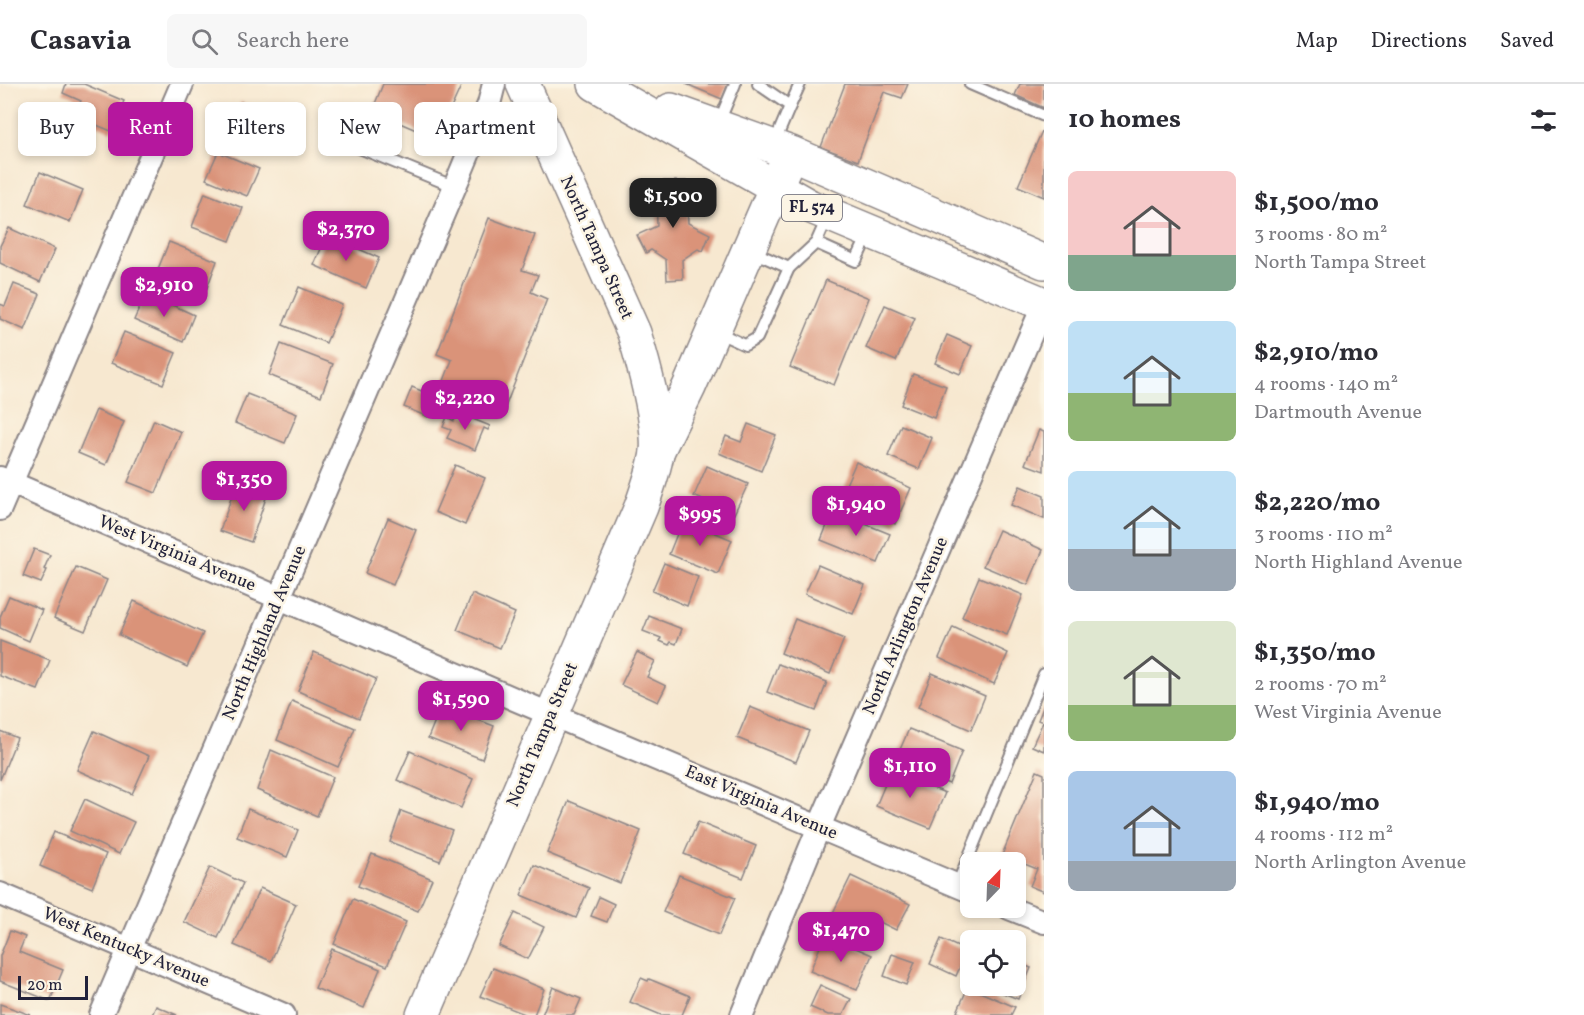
<!DOCTYPE html>
<html lang="en">
<head>
<meta charset="utf-8">
<style>
	body { margin:0; font-family:Vollkorn,serif; background:#f7f7f7; color:#2b2b33; height:100vh; display:flex; flex-direction:column; font-size:22px; white-space:nowrap }
	* { box-sizing:border-box; margin:0 }
	p { font-size:20px; color:#7c7c81 }
	.icon { flex:none; width:33px; height:33px; fill:none; stroke:currentColor; stroke-width:2; stroke-linecap:round; stroke-linejoin:round }
	.map { position:relative; flex:1; overflow:hidden }
	.side { display:flex; flex-direction:column; background:#fff; width:540px }
	.side>* { flex:none }
	.top-card { position:absolute; left:18px; top:18px; width:570px; height:54px; display:flex; gap:12px }
	.needle { width:39px; rotate:23deg }
	.tools { position:absolute; left:960px; top:768px; display:grid; gap:12px }
	.tools a { display:grid; place-items:center; width:66px; height:66px; border-radius:9px; background:#fff; box-shadow:0 3px 9px #0003; font-size:30px }
	.scale { position:absolute; left:18px; bottom:15px; width:70px; box-sizing:border-box; padding-left:6px; border:3px solid #22223b; border-top:0; font-size:16px; line-height:21px; white-space:nowrap; color:#22223b; -webkit-text-stroke:4px #fcf5e5; paint-order:stroke }
	.price { position:absolute; translate:-50% -51px; padding:0 14px; border-radius:12px; background:#b5179e; color:#fff; font-size:20px; line-height:39px; filter:drop-shadow(0 2px 3px #0008) }
	.price::after { content:''; position:absolute; left:50%; top:36px; width:18px; height:14px; margin-left:-9px; background:inherit; clip-path:polygon(0 0,100% 0,50% 100%) }
	.price.on { background:#222; color:#fff }
	ul { padding:0; list-style:none }
	li { display:flex; align-items:center; gap:18px; height:150px; padding:0 24px }
	li span { display:grid; place-items:center; flex:none; width:168px; height:120px; border-radius:9px; color:#555 }
	li>.icon { margin-inline-start:auto }
	span .icon { width:72px; height:72px; fill:#fffc; stroke-width:1 }
	li b { font-size:26px }
	h2 { display:flex; justify-content:space-between; align-items:center; height:72px; padding:0 24px; font-size:26px }
	.chip { padding:0 21px; border-radius:9px; background:#fff; box-shadow:0 3px 9px #0003; font-size:21px; line-height:54px }
	.chip.on { background:#b5179e; color:#fff }
	header { display:flex; align-items:center; gap:36px; box-sizing:border-box; height:84px; padding:0 30px; background:#fff; border-bottom:2px solid #e1e1e2 }
	header strong { font-size:28px }
	nav { display:flex; gap:33px; margin-inline-start:auto; font-size:21px }
	.search { width:420px; height:54px; background:#f7f7f7; display:flex; align-items:center; gap:15px; box-sizing:border-box; padding:0 21px; border-radius:9px; color:#7c7c81; font-size:22px }
	main { display:flex; flex:1; min-height:0 }
	.map>svg:first-child { display:block }
</style>
</head>
<body>
<header>
<strong>Casavia</strong>
<div class="search"><svg class="icon" aria-label="search" viewBox="0 0 24 24"><circle cx="10" cy="10" r="6"/><path d="M15 15l6 6"/></svg>Search here</div>
<nav><a>Map</a><a>Directions</a><a>Saved</a></nav>
</header>
<main>
<div class="map">
<svg width="1044" height="931" viewBox="0 0 1044 931">
	<rect width="100%" height="100%" fill="#fcf5e5"/>
	<filter id="ink" filterUnits="userSpaceOnUse"><feTurbulence type="fractalNoise" baseFrequency=".0167" numOctaves="2"/><feDisplacementMap in="SourceGraphic" scale="12" xChannelSelector="R" yChannelSelector="G"/><feConvolveMatrix kernelMatrix="1 2 1 2 8 2 1 2 1" color-interpolation-filters="sRGB"/></filter>
	<filter id="wash" filterUnits="userSpaceOnUse"><feTurbulence type="fractalNoise" baseFrequency=".008" numOctaves="4" result="noise"/><feDisplacementMap in="SourceGraphic" scale="24" xChannelSelector="R" yChannelSelector="G"/><feGaussianBlur stdDeviation="1.35" result="paint"/><feColorMatrix in="noise" values="0 0 0 0 0 0 0 0 0 0 0 0 0 0 0 0 0 1.4 0 .05"/><feComposite in="paint" operator="in"/></filter>
	<g filter="url(#wash)">
		<rect width="100%" height="100%" fill="#f7e8d0"/>
		<g id="blocks">
			<g fill="#da9379">
				<path d="M66 0H84L124 17 111 47 75 32 81 17 63 9Z"/>
				<path d="M383 0H462L437 55 372 27Z"/>
				<path d="M686 0H728L722 15Z"/>
				<path d="M845 0H908L902 14 884 8 858 77 821 63Z"/>
				<path d="M1020 0H1044V24L1015 11Z"/>
				<path d="M241 18 286 36 276 60 231 42Z"/>
				<path d="M1042 47 1044 49V113L1018 102Z"/>
				<path d="M218 68 259 85 247 112 206 95Z"/>
				<path d="M40 88 83 106 70 138 27 120Z"/>
				<path d="M656 97H686L688 139 710 150 703 167 698 165 682 176 683 195 667 196 666 176 651 166 646 169 637 151 657 142Z"/>
				<path d="M205 109 243 124 230 157 192 143Z"/>
				<path d="M489 134 535 151 522 186 538 191 531 208 547 215 501 334 439 310 452 276 437 270Z"/>
				<path d="M9 144 55 165 40 198 0 179V162Z"/>
				<path d="M327 151 379 174 366 204 314 181Z"/>
				<path d="M169 158 217 177 207 204 158 185Z"/>
				<path d="M826 196 869 214 834 301 790 283Z"/>
				<path d="M14 200 40 210 25 246 0 235V220L5 222Z"/>
				<path d="M299 203 342 221 326 259 283 241Z"/>
				<path d="M146 209 194 231 183 258 134 236Z"/>
				<path d="M885 221 915 234 896 277 866 264Z"/>
				<path d="M124 248 176 269 163 300 111 279Z"/>
				<path d="M947 251 972 262 960 290 935 279Z"/>
				<path d="M281 260 333 280 321 312 269 291Z"/>
				<path d="M913 290 946 302 934 334 901 321Z"/>
				<path d="M412 303 436 313 428 333 404 323Z"/>
				<path d="M247 310 297 330 285 359 235 339Z"/>
				<path d="M96 326 124 338 106 381 78 369Z"/>
				<path d="M458 329 490 342 488 346 484 344 475 366 447 354 451 346 443 343 447 333 454 337Z"/>
				<path d="M154 336 181 348 156 409 128 398Z"/>
				<path d="M748 340 776 351 761 387 719 369 726 352 741 358Z"/>
				<path d="M901 341 932 354 919 385 888 372Z"/>
				<path d="M1039 346 1044 348V387L1025 380Z"/>
				<path d="M856 378 911 404 895 440 840 414Z"/>
				<path d="M455 381 485 394 465 441 435 428Z"/>
				<path d="M707 382 748 400 734 430 694 412Z"/>
				<path d="M237 397 268 408 251 458 220 447Z"/>
				<path d="M1020 402 1044 412V435L1011 421Z"/>
				<path d="M833 427 890 450 878 479 821 456Z"/>
				<path d="M388 434 416 446 393 501 365 489Z"/>
				<path d="M683 435 732 456 718 490 669 470Z"/>
				<path d="M999 446 1043 466 1028 501 983 482Z"/>
				<path d="M34 465 50 471 44 485 47 486 41 499 23 492Z"/>
				<path d="M664 479 698 493 687 522 652 507Z"/>
				<path d="M818 481 865 501 853 530 805 510Z"/>
				<path d="M76 483 107 496 85 547 54 534Z"/>
				<path d="M979 493 1023 511 1007 551 962 533Z"/>
				<path d="M472 510 515 529 500 564 457 546Z"/>
				<path d="M9 512 42 526 29 557 0 544V533Z"/>
				<path d="M134 517 203 549 187 583 119 551Z"/>
				<path d="M649 532 682 545 676 560 671 558 669 561 660 557 661 554 643 547Z"/>
				<path d="M795 535 844 555 830 590 781 569Z"/>
				<path d="M953 543 1008 569 994 600 939 574Z"/>
				<path d="M0 557 50 576 38 606 0 592Z"/>
				<path d="M314 568 376 595 359 634 298 607Z"/>
				<path d="M637 568 655 577 647 593 666 602 658 618 621 601Z"/>
				<path d="M778 580 827 598 816 627 767 608Z"/>
				<path d="M932 589 985 612 971 646 918 623Z"/>
				<path d="M292 617 355 644 338 683 277 656Z"/>
				<path d="M1044 621V667L1032 662 1043 638 1038 636Z"/>
				<path d="M441 622 494 642 482 675 428 654Z"/>
				<path d="M750 623 809 647 796 678 737 654Z"/>
				<path d="M909 645 962 667 949 700 895 677Z"/>
				<path d="M0 647 17 654 0 696Z"/>
				<path d="M94 647 149 672 132 710 77 686Z"/>
				<path d="M271 666 333 693 317 732 257 706Z"/>
				<path d="M410 667 473 695 461 724 397 696Z"/>
				<path d="M891 686 945 709 930 744 876 722Z"/>
				<path d="M1037 687 1044 690V808L1030 802 1037 785 1002 771Z"/>
				<path d="M85 715 134 738 119 770 70 747Z"/>
				<path d="M569 717 641 747 620 799 547 769Z"/>
				<path d="M248 725 298 746 287 773 237 753Z"/>
				<path d="M401 727 452 746 440 777 390 758Z"/>
				<path d="M698 738 756 762 743 794 684 770Z"/>
				<path d="M54 748 106 770 92 804 40 782Z"/>
				<path d="M372 770 432 795 418 827 358 802Z"/>
				<path d="M534 781 589 804 576 834 521 811Z"/>
				<path d="M210 783 243 799 218 854 184 838Z"/>
				<path d="M679 791 735 814 719 851 663 828Z"/>
				<path d="M851 792 910 820 896 846 868 832 861 846 832 831Z"/>
				<path d="M260 804 296 820 271 877 234 861Z"/>
				<path d="M599 813 614 820 607 838 591 832Z"/>
				<path d="M353 815 406 838 387 882 334 860Z"/>
				<path d="M515 829 544 843 528 875 499 862Z"/>
				<path d="M10 847 25 853 19 868 63 886 50 917 0 897V872Z"/>
				<path d="M825 851 872 871 857 906 810 887Z"/>
				<path d="M941 855 967 867 956 892 930 880Z"/>
				<path d="M332 865 380 885 364 924 315 904Z"/>
				<path d="M892 870 915 878 906 901 884 892Z"/>
				<path d="M1016 878 1031 884 1018 915 986 902H1016Z"/>
				<path d="M493 884 544 905 534 931H527L480 912Z"/>
				<path d="M641 894 648 897 649 895 690 912 682 931H661L630 918Z"/>
				<path d="M820 901 851 915 843 931H828L810 923Z"/>
				<path d="M553 903 581 915 574 931H542Z"/>
				<path d="M968 903 1015 923 1011 931H965L957 928Z"/>
				<path d="M0 920 31 931H0Z"/>
				<path d="M156 922 177 931H152Z"/>
			</g>
		</g>
	</g>
	<g filter="url(#ink)">
		<use href="#blocks" fill-opacity="0" stroke="#8c8586" stroke-width="1.5"/>
		<g fill="none" stroke-linecap="round" stroke-linejoin="round">
			<defs>
				<g id="lane">
					<path d="M758 0 790 22 774 60"/>
					<path d="M970 0 1044 32"/>
					<path d="M790 22 800 0"/>
					<path d="M719 38 735 0"/>
					<path d="M345 58 455 103"/>
					<path d="M816 159 856 177 869 149"/>
					<path d="M789 184 816 159 828 132"/>
					<path d="M717 248 745 261 757 254 789 184 751 167"/>
					<path d="M957 801 1044 590"/>
				</g>
				<g id="street">
					<path d="M0 394 526 620 970 807"/>
					<path d="M0 425 182 0"/>
					<path d="M0 810 284 931"/>
					<path d="M1009 824 1044 838"/>
					<path d="M101 931 458 95 489 20 494 0"/>
					<path d="M742 931 819 743 1044 220"/>
				</g>
				<g id="primary">
					<path d="M595 0 809 122 1044 220"/>
					<path d="M671 26 791 69 1044 178"/>
					<path d="M657 368 689 303 784 84"/>
					<path d="M423 931 641 423C647 406 654 387 657 369 660 339 643 278 634 249L523 0"/>
				</g>
			</defs>
			<use href="#lane" stroke="#8c8586" stroke-width="14"/>
			<use href="#street" stroke="#8c8586" stroke-width="26"/>
			<use href="#primary" stroke="#8c8586" stroke-width="36"/>
			<use href="#lane" stroke="#fff" stroke-width="10"/>
			<use href="#street" stroke="#fff" stroke-width="22"/>
			<use href="#primary" stroke="#fff" stroke-width="33"/>
		</g>
	</g>
	<g text-anchor="middle" dominant-baseline="central" stroke-width="5" stroke-linejoin="round" paint-order="stroke">
		<rect fill="#fcf5e5" stroke="#63616e" stroke-width="1.5" x="782" y="111" width="60" height="26" rx="4.5"/>
		<g font-size="16" font-weight="bold" fill="#22223b">
			<text x="812" y="124">FL 574</text>
		</g>
		<g font-size="18" fill="#22223b" stroke="#fcf5e5">
			<text transform="translate(596 164) rotate(66)">North Tampa Street</text>
			<text transform="translate(177 470) rotate(23)">West Virginia Avenue</text>
			<text transform="translate(906 542) rotate(-67)">North Arlington Avenue</text>
			<text transform="translate(265 549) rotate(-67)">North Highland Avenue</text>
			<text transform="translate(543 651) rotate(-67)">North Tampa Street</text>
			<text transform="translate(761 719) rotate(23)">East Virginia Avenue</text>
			<text transform="translate(126 864) rotate(23)">West Kentucky Avenue</text>
		</g>
	</g>
</svg>
<div class="tools">
<a><svg class="needle" viewBox="-14 -14 28 28"><path d="M0-13l5 13h-10z" fill="#e53935"/><path d="M0 13l5-13h-10z" fill="#7c7c81"/></svg></a>
<a><svg class="icon" aria-label="locate" viewBox="0 0 24 24"><circle cx="12" cy="12" r="6"/><path d="M12 2v4M12 18v4M2 12h4M18 12h4"/></svg></a>
</div>
<div class="scale">20 m</div>
<b class="price on" style="left:673px;top:145px">$1,500</b>
<b class="price" style="left:346px;top:178px">$2,370</b>
<b class="price" style="left:164px;top:234px">$2,910</b>
<b class="price" style="left:465px;top:347px">$2,220</b>
<b class="price" style="left:244px;top:428px">$1,350</b>
<b class="price" style="left:856px;top:453px">$1,940</b>
<b class="price" style="left:700px;top:463px">$995</b>
<b class="price" style="left:461px;top:648px">$1,590</b>
<b class="price" style="left:910px;top:715px">$1,110</b>
<b class="price" style="left:841px;top:879px">$1,470</b>
<div class="top-card">
<a class="chip">Buy</a>
<a class="chip on">Rent</a>
<a class="chip">Filters</a>
<a class="chip">New</a>
<a class="chip">Apartment</a>
</div>
</div>
<section class="side">
<h2>10 homes<svg class="icon" aria-label="filters" viewBox="0 0 24 24"><path d="M4 7h16M4 17h16"/><circle cx="9" cy="7" r="2"/><circle cx="15" cy="17" r="2"/></svg></h2>
<ul>
<li><span style="background:linear-gradient(#f6c9c9 70%,#7fa58c 0)"><svg class="icon" aria-label="home" viewBox="0 0 24 24"><path d="M3 11l9-7 9 7M6 9v11h12V9"/></svg></span><div><b>$1,500/mo</b><p>3 rooms · 80 m²</p><p>North Tampa Street</p></div></li>
<li><span style="background:linear-gradient(#bfe0f5 60%,#8fb573 0)"><svg class="icon" aria-label="home" viewBox="0 0 24 24"><path d="M3 11l9-7 9 7M6 9v11h12V9"/></svg></span><div><b>$2,910/mo</b><p>4 rooms · 140 m²</p><p>Dartmouth Avenue</p></div></li>
<li><span style="background:linear-gradient(#bfe0f5 65%,#9aa5b1 0)"><svg class="icon" aria-label="home" viewBox="0 0 24 24"><path d="M3 11l9-7 9 7M6 9v11h12V9"/></svg></span><div><b>$2,220/mo</b><p>3 rooms · 110 m²</p><p>North Highland Avenue</p></div></li>
<li><span style="background:linear-gradient(#dfe7d0 70%,#8fb573 0)"><svg class="icon" aria-label="home" viewBox="0 0 24 24"><path d="M3 11l9-7 9 7M6 9v11h12V9"/></svg></span><div><b>$1,350/mo</b><p>2 rooms · 70 m²</p><p>West Virginia Avenue</p></div></li>
<li><span style="background:linear-gradient(#a9c7e8 75%,#9aa5b1 0)"><svg class="icon" aria-label="home" viewBox="0 0 24 24"><path d="M3 11l9-7 9 7M6 9v11h12V9"/></svg></span><div><b>$1,940/mo</b><p>4 rooms · 112 m²</p><p>North Arlington Avenue</p></div></li>
</ul>
</section>
</main>
</body>
</html>
